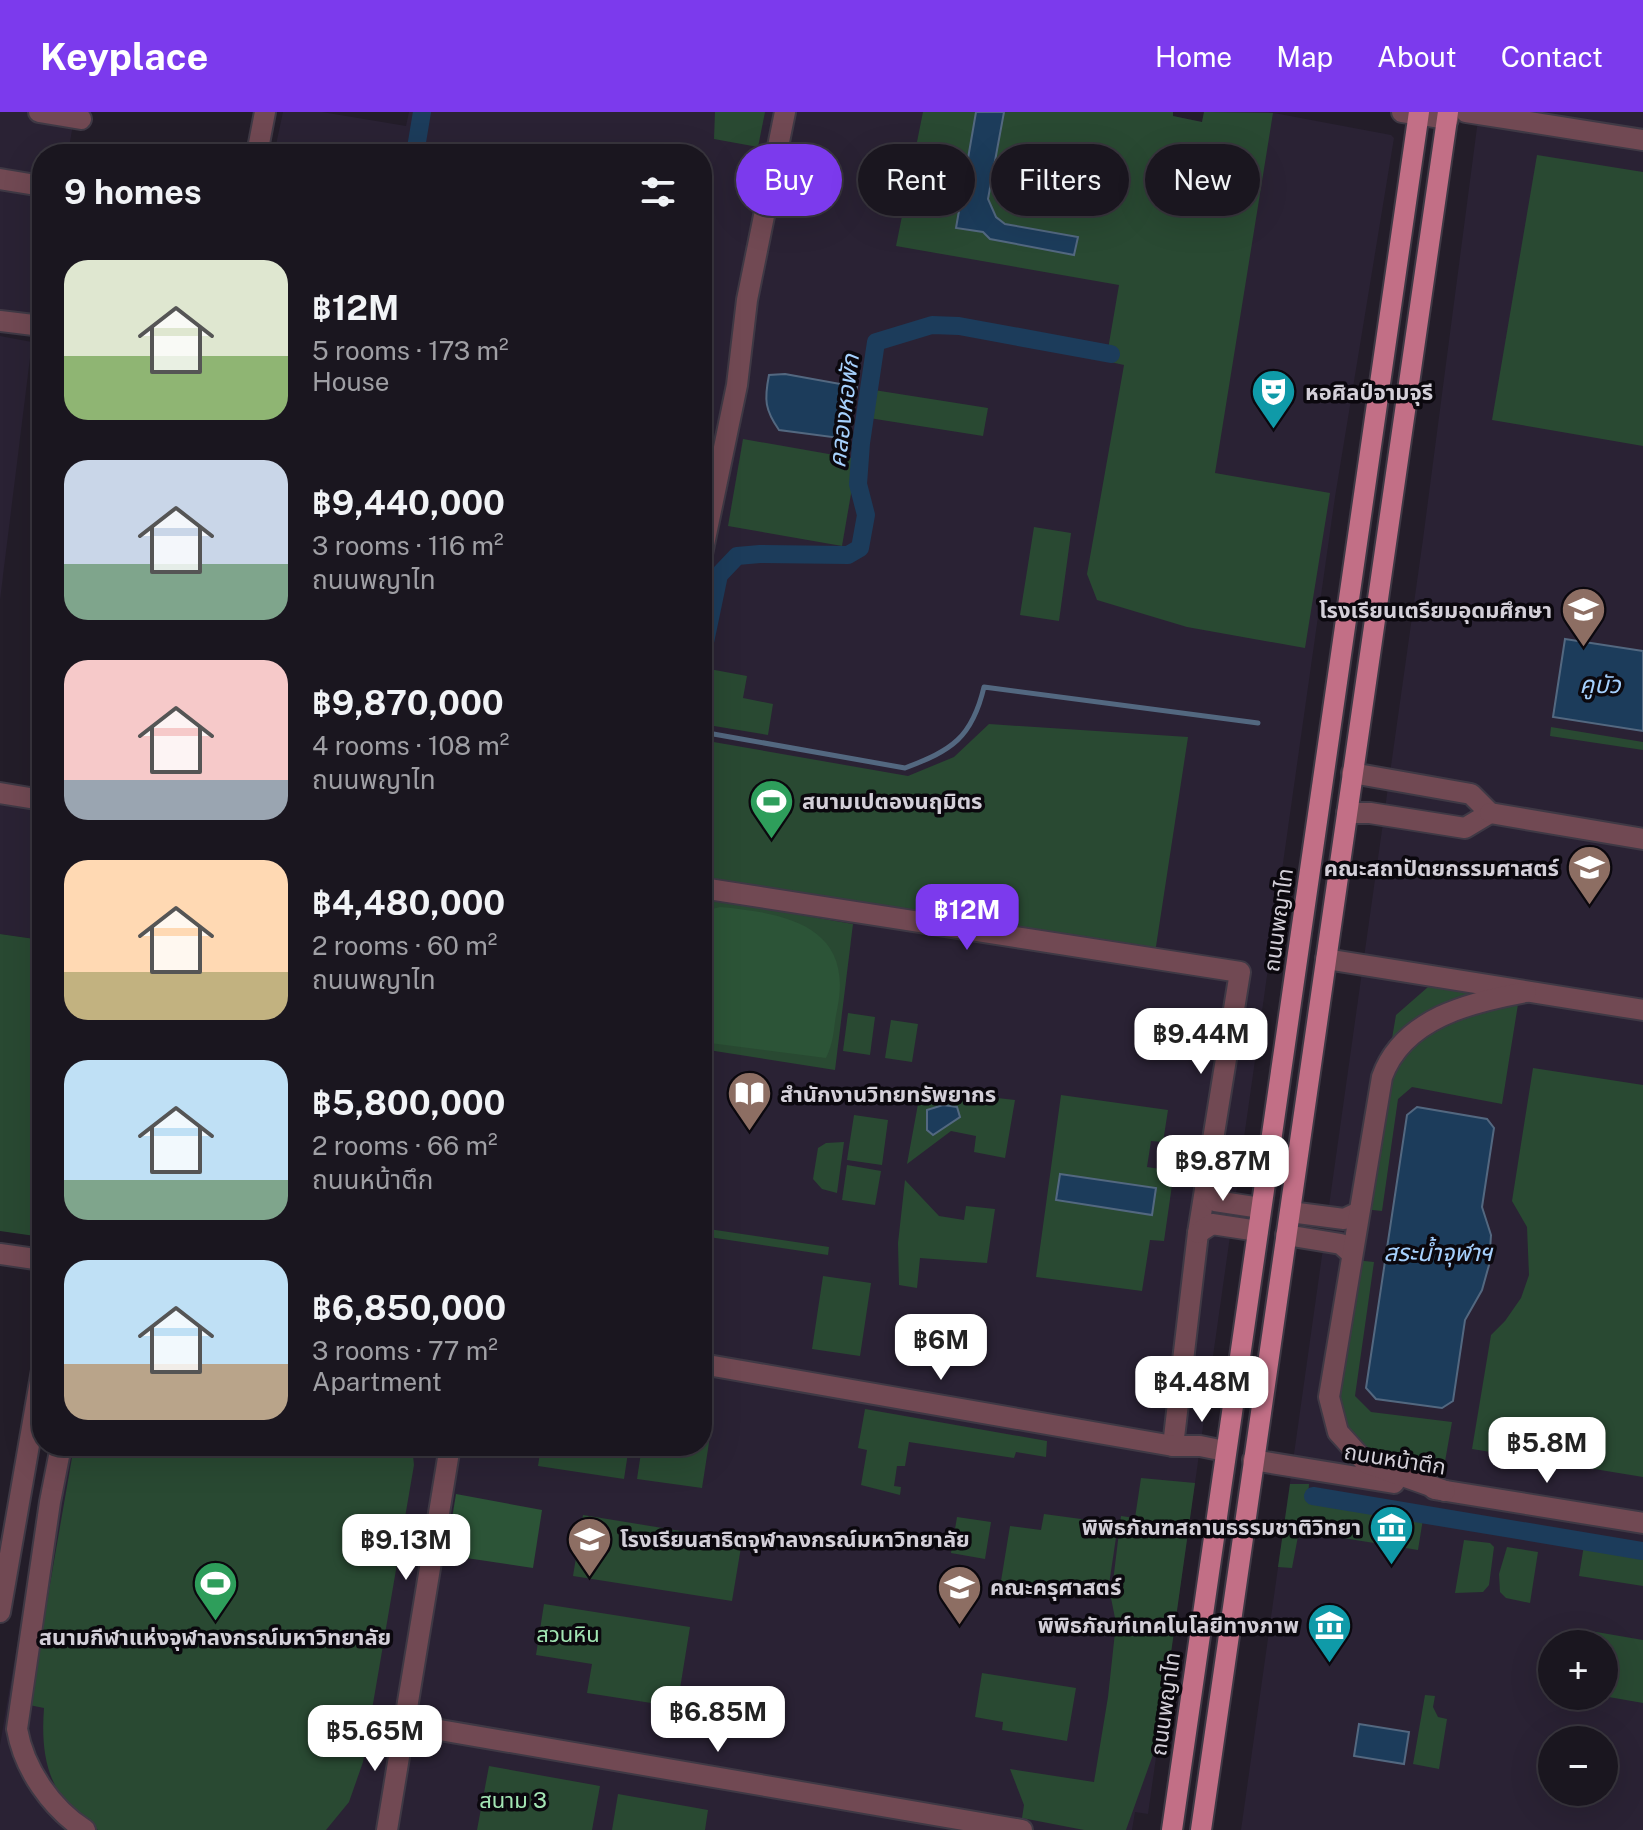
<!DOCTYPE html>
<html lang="en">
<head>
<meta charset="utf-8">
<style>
	body { margin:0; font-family:"Public Sans","Noto Sans Thai",sans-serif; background:#27232c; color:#f1f3f6; height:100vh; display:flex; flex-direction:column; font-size:30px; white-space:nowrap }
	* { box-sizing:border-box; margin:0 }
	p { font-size:26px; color:#9f9fa4 }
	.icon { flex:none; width:44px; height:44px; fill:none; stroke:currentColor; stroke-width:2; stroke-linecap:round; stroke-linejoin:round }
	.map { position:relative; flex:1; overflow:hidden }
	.sheet { position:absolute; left:32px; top:32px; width:680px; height:1312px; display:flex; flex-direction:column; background:#1a161f; border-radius:32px; box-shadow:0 8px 32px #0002,0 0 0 2px #38353d }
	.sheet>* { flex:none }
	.banner { position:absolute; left:736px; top:32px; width:760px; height:72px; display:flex; gap:16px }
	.buttons { position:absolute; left:1538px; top:1518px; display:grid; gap:16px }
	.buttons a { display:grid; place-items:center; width:80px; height:80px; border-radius:50%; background:#1a161f; box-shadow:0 8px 32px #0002,0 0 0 2px #38353d; font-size:40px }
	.price { position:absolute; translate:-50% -68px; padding:0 18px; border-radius:16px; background:#fff; color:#222; font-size:26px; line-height:52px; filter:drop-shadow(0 2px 4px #0008) }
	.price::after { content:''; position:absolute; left:50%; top:48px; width:24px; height:18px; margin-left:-12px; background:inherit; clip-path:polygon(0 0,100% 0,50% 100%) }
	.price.current { background:#7c3aed; color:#fff }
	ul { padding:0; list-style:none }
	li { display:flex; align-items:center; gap:24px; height:200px; padding:0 32px }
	li span { display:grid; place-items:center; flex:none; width:224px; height:160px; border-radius:24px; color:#555 }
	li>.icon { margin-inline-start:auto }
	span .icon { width:96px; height:96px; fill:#fffc; stroke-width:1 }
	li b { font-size:34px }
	h2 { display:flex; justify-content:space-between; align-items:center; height:96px; padding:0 32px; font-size:34px }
	.chip { padding:0 28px; border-radius:36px; background:#1a161f; box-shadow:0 8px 32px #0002,0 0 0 2px #38353d; font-size:28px; line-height:72px }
	.chip.current { background:#7c3aed; color:#fff }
	header { display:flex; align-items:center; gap:48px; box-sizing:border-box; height:112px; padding:0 40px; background:#7c3aed; color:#fff }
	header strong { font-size:38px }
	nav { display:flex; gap:44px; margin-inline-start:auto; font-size:28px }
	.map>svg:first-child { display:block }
</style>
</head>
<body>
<header>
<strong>Keyplace</strong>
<nav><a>Home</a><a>Map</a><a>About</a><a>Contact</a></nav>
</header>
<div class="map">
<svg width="1643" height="1718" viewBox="0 0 1643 1718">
	<rect width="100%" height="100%" fill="#231d29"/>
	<g fill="#2a2234" fill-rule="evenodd">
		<path d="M0 0H75L68 42H42L41 205 0 198Z"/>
		<path d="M283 0H322L406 14 409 0H1173V4L1202 10 1204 0H1269L1391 23 1394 26 1335 385 1148 1702 1135 1700 1132 1718H0V1633L51 1334H702V42H274Z"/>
		<path d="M1479 0H1643V1718H1241L1423 427ZM1552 1532H1604V1584H1552ZM1552 1628H1604V1680H1552Z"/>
		<path d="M0 224 32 230 0 488Z"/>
		<path d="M0 693 42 699V828L0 822Z"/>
	</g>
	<g fill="#294932">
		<path d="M715 0H765L758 35 714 27Z"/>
		<path d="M923 0H1173V4L1202 10 1204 0 1273 1 1215 361 1330 381 1305 536 1187 515 1097 488 1087 462 1124 253 1106 249 1119 173 896 134Z"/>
		<path d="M1537 43 1643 60V334L1492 308Z"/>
		<path d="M874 278 988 296 983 324 869 306Z"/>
		<path d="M743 327 857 347 842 434 728 414Z"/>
		<path d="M1034 415 1071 421 1059 509 1020 503Z"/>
		<path d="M704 556 747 564 743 586 773 592 768 623 702 612Z"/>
		<path d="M989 612 1188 625 1155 841 702 769V628L908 664 954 645Z"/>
		<path d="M1551 615 1643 630V638L1550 624Z"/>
		<path d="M702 786 853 812 835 958 702 937Z"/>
		<path d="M0 822 42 828V1125L0 1119Z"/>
		<path d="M1428 875 1519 886 1502 992 1412 975 1398 987 1382 1099 1363 1097 1396 903Z"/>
		<path d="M848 901 875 905 870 943 843 939Z"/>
		<path d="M891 908 918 912 912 950 885 946Z"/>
		<path d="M1533 956 1643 973V1365L1472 1337 1491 1223 1505 1209 1521 1186 1529 1163 1527 1115 1512 1089Z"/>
		<path d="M944 980 1015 988 1005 1046 974 1040 976 1024 951 1019 907 1052 918 992 934 989Z"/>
		<path d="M1061 983 1168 998 1163 1030 1151 1029 1147 1055 1174 1059 1164 1129 1150 1128 1142 1179 1036 1165Z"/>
		<path d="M854 1003 888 1008 882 1053 847 1048Z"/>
		<path d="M844 1030 837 1081 822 1077 813 1067 818 1036 826 1031Z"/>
		<path d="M847 1053 881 1059 875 1093 842 1088Z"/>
		<path d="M905 1068 939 1104 964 1108 966 1094 995 1097 987 1151 920 1146 917 1176 899 1173 898 1131Z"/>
		<path d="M702 1116 829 1135 828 1143 702 1124Z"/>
		<path d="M1355 1148 1374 1150 1355 1284 1371 1300 1452 1310 1441 1372 1358 1359 1329 1322Z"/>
		<path d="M823 1164 871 1171 860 1244 812 1237Z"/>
		<path d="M865 1297 1047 1329 1046 1345 1016 1340 1014 1346 909 1330 905 1354H897L894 1374 901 1375 900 1383 861 1373 867 1338 858 1336Z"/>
		<path d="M702 1322 710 1324 702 1376 637 1367 642 1334H702Z"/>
		<path d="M74 1334H412L414 1353 363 1650 349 1690 326 1718H98C50 1688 40 1649 44 1596L29 1593Z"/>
		<path d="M541 1334H629L624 1367 538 1354Z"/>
		<path d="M1141 1366 1195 1371 1159 1626 1126 1718H1084L1022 1706 1024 1693 1010 1657 1094 1670 1108 1585 1116 1511 1111 1486 1121 1404 1135 1406Z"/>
		<path d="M1290 1372H1309L1308 1386 1423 1407 1418 1438 1299 1419 1292 1456 1278 1455Z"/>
		<path d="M1044 1402 1118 1412 1107 1486 1001 1469 1010 1414 1041 1418Z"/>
		<path d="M583 1403 742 1429 732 1489 573 1464Z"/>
		<path d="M957 1405 991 1410 985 1447 951 1441Z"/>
		<path d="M1464 1428 1490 1431 1494 1435 1489 1473 1483 1480 1455 1481Z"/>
		<path d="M1584 1433 1643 1443V1474L1579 1464Z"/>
		<path d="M1507 1435 1538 1440 1530 1491 1506 1486 1500 1480 1499 1462Z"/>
		<path d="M544 1492 690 1515 677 1595 587 1581 592 1552 536 1543Z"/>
		<path d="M1579 1517 1643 1528V1591L1603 1584 1604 1532H1577Z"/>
		<path d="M982 1561 1076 1576 1067 1629 1002 1618 1003 1610 975 1605Z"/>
		<path d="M1425 1583 1435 1584 1433 1595 1438 1605 1447 1607 1439 1657 1413 1652Z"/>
		<path d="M489 1654 600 1674 592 1718H477Z"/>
		<path d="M618 1682 708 1698 705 1718H612Z"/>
	</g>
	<g fill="#2c5437">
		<path d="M720 795C786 801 855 814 837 898 833 917 835 927 826 946L702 930V805L704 799Z"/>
		<path d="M456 1382 542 1398 533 1456 446 1443Z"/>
	</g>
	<g fill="#1c3c5b" stroke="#536880" stroke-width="2">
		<path d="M976 0H1004L988 87 996 105 1005 112 1078 125 1074 143 990 127 983 120 956 116Z"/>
		<path d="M785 262 857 275 847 327 779 318C765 298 764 288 769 263Z"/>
		<path d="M1565 527 1643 539V619L1553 605Z"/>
		<path d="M943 993 957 995 960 1005 933 1023 927 1018V998Z"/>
		<path d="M1417 995 1487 1007 1494 1016 1482 1095 1491 1123 1489 1153 1482 1178 1465 1208 1453 1289 1442 1296 1376 1287 1366 1276 1407 1003Z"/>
		<path d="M1060 1062 1156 1076 1152 1103 1056 1088Z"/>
		<path d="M1359 1612 1409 1620 1404 1652 1354 1644Z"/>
	</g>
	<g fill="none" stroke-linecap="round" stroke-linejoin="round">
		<path stroke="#536880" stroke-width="5" d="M702 620 905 656C952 638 972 626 984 575L1258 611"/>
		<g stroke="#1c3c5b" stroke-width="18">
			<path d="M415 42 422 0"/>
			<path d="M704 535 719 463 737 444 760 442 848 443 860 436 866 403 858 372 861 331 876 230 932 213 959 214 1111 242"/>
			<path d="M1313 1384 1643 1439"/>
		</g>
		<defs>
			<g id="minor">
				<path d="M39 0 81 7"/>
				<path d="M1402 0 1448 7"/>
				<path d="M1466 0 1643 28"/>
				<path d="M257 42 265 0"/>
				<path d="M0 67 42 74"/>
				<path d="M0 209 42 214"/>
				<path d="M702 442 737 273 747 188 785 0"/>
				<path d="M0 681 42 688"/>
				<path d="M1347 701H1370L1465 716 1490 701 1471 682 1352 661"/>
				<path d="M1490 701 1643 727"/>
				<path d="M702 776 1240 860 1198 1121 1173 1334"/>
				<path d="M1326 847 1643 898"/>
				<path d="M1205 1074 1215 1089 1261 1096"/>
				<path d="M1290 1100 1344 1107 1359 1100"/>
				<path d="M1198 1121 1212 1112 1258 1119"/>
				<path d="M1286 1123 1341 1132 1352 1142"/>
				<path d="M0 1142 42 1148"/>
				<path d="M702 1252 1173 1334H1200L1225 1339"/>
				<path d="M61 1334 50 1390 17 1617C24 1657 51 1696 85 1718"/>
				<path d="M1253 1348 1394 1371"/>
				<path d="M1434 1377 1643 1411"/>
				<path d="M1445 1379 1366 1351 1338 1320 1329 1285 1382 965C1403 906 1471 890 1526 880"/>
				<path d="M0 1500 42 1258"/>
				<path d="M405 1612 1022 1718"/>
				<path d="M387 1718 450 1334"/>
			</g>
			<g id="major">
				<path d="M1172 1718 1419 0"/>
				<path d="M1201 1718 1448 0"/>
			</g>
		</defs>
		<use href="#minor" stroke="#3f3945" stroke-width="24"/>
		<use href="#major" stroke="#3f3945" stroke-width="24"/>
		<use href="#minor" stroke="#714953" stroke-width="20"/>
		<use href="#major" stroke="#c26f86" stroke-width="20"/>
	</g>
	<defs>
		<symbol id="theatre-pin" viewBox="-11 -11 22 30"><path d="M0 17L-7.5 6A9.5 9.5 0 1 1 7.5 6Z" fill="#0f9aa8" stroke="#0b080e"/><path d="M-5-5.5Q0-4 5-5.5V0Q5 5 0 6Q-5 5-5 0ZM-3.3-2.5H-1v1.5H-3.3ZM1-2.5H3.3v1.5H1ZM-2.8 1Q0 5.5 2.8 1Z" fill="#fff"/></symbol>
		<symbol id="school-pin" viewBox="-11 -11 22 30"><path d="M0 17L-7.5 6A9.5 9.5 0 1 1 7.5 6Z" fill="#8d6e63" stroke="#0b080e"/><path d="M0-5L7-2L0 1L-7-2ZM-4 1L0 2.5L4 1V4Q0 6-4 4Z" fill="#fff"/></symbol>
		<symbol id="stadium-pin" viewBox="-11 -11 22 30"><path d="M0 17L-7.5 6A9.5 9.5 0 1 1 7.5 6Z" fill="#2e9e5b" stroke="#0b080e"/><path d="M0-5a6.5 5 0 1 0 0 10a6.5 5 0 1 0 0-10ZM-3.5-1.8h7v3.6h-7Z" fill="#fff"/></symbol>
		<symbol id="university-pin" viewBox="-11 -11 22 30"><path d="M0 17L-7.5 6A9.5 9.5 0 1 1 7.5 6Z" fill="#8d6e63" stroke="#0b080e"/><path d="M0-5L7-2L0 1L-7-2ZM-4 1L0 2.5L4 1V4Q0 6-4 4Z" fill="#fff"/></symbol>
		<symbol id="library-pin" viewBox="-11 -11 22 30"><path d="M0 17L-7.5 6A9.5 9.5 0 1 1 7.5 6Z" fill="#8d6e63" stroke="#0b080e"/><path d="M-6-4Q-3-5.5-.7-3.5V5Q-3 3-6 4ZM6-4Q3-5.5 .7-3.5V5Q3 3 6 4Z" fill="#fff"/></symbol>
		<symbol id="museum-pin" viewBox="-11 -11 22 30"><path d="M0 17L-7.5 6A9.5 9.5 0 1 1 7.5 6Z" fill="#0f9aa8" stroke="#0b080e"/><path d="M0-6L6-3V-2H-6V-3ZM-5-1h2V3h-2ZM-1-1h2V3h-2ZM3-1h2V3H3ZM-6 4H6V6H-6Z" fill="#fff"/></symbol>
	</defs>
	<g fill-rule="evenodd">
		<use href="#theatre-pin" x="1248" y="254" width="51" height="69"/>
		<use href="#school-pin" x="1558" y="472" width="51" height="69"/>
		<use href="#stadium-pin" x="746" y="664" width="51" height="69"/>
		<use href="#university-pin" x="1564" y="730" width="51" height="69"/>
		<use href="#library-pin" x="724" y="956" width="51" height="69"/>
		<use href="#museum-pin" x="1366" y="1390" width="51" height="69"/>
		<use href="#school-pin" x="564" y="1402" width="51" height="69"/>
		<use href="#stadium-pin" x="190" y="1446" width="51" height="69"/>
		<use href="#university-pin" x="934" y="1450" width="51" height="69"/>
		<use href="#museum-pin" x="1304" y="1488" width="51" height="69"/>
	</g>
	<g text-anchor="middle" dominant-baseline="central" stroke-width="7" stroke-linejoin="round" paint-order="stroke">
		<g font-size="22" font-weight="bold" fill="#d3cfd8" stroke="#0b080e" text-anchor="start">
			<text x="1305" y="280">หอศิลป์จามจุรี</text>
			<text x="1552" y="498" text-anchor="end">โรงเรียนเตรียมอุดมศึกษา</text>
			<text x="802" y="689">สนามเปตองนฤมิตร</text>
			<text x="1559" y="756" text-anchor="end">คณะสถาปัตยกรรมศาสตร์</text>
			<text x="780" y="982">สำนักงานวิทยทรัพยากร</text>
			<text x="1361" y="1415" text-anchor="end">พิพิธภัณฑสถานธรรมชาติวิทยา</text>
			<text x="620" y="1427">โรงเรียนสาธิตจุฬาลงกรณ์มหาวิทยาลัย</text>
			<text x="990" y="1475">คณะครุศาสตร์</text>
			<text x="1299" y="1513" text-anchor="end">พิพิธภัณฑ์เทคโนโลยีทางภาพ</text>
			<text x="215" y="1525" text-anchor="middle">สนามกีฬาแห่งจุฬาลงกรณ์มหาวิทยาลัย</text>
		</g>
		<g font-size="22" fill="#d3cfd8" stroke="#0b080e">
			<text transform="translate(1278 808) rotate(-82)">ถนนพญาไท</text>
			<text transform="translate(1395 1347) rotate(9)">ถนนหน้าตึก</text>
			<text transform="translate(1165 1592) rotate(-82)">ถนนพญาไท</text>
		</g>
		<g font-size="22" fill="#a3e6b4" stroke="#0b080e">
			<text x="568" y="1522">สวนหิน</text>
			<text x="513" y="1688">สนาม 3</text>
		</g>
		<g font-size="24" font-style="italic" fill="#a6d1fe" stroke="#0b080e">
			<text transform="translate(843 299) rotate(-83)">คลองหอพัก</text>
			<text x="1600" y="572">คูบัว</text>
			<text x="1438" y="1140">สระน้ำจุฬาฯ</text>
		</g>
	</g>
</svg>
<div class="buttons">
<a>+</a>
<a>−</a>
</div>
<b class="price current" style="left:967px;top:840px">฿12M</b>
<b class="price" style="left:1201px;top:964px">฿9.44M</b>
<b class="price" style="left:1223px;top:1091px">฿9.87M</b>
<b class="price" style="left:941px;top:1270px">฿6M</b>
<b class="price" style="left:1202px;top:1312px">฿4.48M</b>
<b class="price" style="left:1547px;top:1373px">฿5.8M</b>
<b class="price" style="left:406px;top:1470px">฿9.13M</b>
<b class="price" style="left:718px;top:1642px">฿6.85M</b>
<b class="price" style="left:375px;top:1661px">฿5.65M</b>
<div class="banner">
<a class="chip current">Buy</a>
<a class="chip">Rent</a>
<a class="chip">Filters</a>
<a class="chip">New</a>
</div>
<section class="sheet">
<h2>9 homes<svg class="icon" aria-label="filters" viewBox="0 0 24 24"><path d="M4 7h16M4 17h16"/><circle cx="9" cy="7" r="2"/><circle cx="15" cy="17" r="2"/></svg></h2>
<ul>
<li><span style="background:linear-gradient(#dfe7d0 60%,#8fb573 0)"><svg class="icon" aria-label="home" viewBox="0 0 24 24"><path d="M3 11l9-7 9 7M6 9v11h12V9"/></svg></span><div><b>฿12M</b><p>5 rooms · 173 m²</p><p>House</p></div></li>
<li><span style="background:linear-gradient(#c9d6e8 65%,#7fa58c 0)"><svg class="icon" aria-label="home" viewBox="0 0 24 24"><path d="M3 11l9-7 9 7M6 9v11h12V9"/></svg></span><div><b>฿9,440,000</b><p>3 rooms · 116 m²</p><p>ถนนพญาไท</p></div></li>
<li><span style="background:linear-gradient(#f6c9c9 75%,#9aa5b1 0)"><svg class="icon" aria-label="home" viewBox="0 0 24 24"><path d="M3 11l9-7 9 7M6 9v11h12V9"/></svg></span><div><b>฿9,870,000</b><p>4 rooms · 108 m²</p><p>ถนนพญาไท</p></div></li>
<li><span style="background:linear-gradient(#ffd9b3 70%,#c2b280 0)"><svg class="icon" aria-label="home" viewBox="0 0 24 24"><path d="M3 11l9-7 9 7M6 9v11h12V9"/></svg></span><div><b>฿4,480,000</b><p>2 rooms · 60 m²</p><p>ถนนพญาไท</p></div></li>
<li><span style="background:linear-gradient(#bfe0f5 75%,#7fa58c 0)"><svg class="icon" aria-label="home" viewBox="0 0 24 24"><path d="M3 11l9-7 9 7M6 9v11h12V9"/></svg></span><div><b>฿5,800,000</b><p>2 rooms · 66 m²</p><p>ถนนหน้าตึก</p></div></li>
<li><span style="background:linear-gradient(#bfe0f5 65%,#b9a48a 0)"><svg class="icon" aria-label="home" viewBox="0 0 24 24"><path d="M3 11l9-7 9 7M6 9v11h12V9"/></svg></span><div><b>฿6,850,000</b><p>3 rooms · 77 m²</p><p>Apartment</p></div></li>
</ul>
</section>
</div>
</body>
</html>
